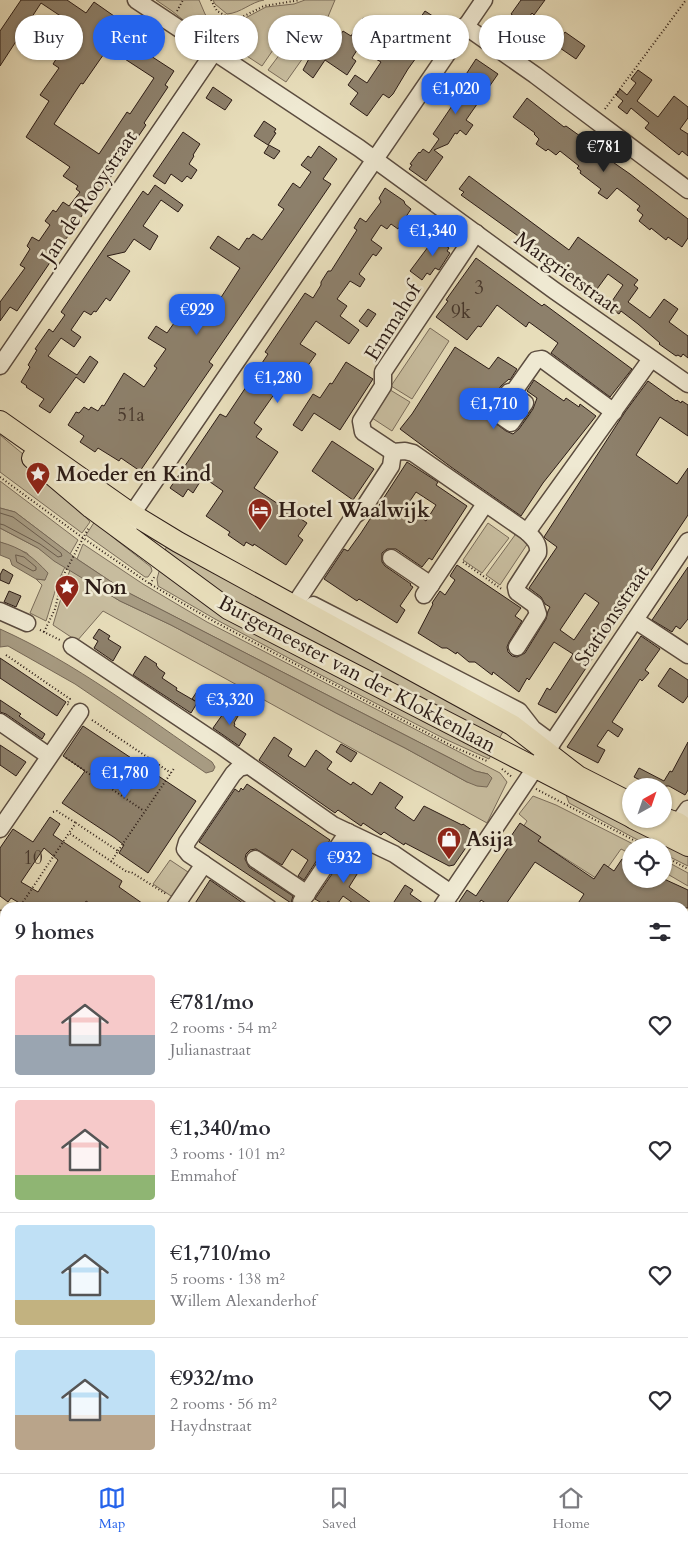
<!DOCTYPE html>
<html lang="en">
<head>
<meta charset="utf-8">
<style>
	body { margin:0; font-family:Cardo,serif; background:#f7f7f7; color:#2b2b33; height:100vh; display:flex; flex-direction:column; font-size:19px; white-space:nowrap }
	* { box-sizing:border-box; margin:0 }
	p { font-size:16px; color:#7c7c81 }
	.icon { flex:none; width:28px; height:28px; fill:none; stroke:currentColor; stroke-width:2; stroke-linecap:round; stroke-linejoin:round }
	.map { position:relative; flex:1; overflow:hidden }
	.details { position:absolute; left:0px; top:902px; width:689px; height:571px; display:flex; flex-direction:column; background:#fff; border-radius:15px 15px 0 0; box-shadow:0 1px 4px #0004 }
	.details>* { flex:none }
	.banner { position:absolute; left:15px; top:15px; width:659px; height:45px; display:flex; gap:10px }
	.needle { width:32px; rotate:40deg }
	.buttons { position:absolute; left:622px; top:778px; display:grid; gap:10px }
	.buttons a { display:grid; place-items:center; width:50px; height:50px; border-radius:50%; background:#fff; box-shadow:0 1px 4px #0004; font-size:25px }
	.price { position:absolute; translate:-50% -42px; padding:0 11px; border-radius:10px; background:#2563eb; color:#fff; font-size:16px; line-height:32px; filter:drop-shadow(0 1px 2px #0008) }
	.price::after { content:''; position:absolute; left:50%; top:30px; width:15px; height:11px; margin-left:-8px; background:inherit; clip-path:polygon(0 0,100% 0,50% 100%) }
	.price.on { background:#222; color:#fff }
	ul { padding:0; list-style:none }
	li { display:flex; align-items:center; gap:15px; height:125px; padding:0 15px }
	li+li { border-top:1px solid #e1e1e2 }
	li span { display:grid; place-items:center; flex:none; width:140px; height:100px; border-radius:5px; color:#555 }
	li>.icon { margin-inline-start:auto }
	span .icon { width:60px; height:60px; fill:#fffc; stroke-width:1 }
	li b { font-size:21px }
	h2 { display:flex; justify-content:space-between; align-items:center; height:60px; padding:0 15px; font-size:21px }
	.tag { padding:0 18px; border-radius:22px; background:#fff; box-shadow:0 1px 4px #0004; font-size:18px; line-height:45px }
	.tag.on { background:#2563eb; color:#fff }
	.tab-bar { display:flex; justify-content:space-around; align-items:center; height:70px; border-top:1px solid #e1e1e2; background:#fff; font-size:14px; color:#7c7c81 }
	.tab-bar a { display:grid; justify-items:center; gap:2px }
	.tab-bar .on { color:#2563eb }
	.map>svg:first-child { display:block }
</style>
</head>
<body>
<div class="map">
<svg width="688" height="1473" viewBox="0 0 688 1473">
	<rect width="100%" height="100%" fill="#e7ddba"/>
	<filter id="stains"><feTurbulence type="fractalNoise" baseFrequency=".004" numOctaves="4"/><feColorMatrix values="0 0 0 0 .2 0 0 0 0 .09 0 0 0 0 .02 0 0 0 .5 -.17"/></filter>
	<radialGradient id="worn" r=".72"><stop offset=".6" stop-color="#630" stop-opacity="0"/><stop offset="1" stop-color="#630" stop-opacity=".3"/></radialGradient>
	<g fill="#c7bc9e" stroke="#7a6c5a">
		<path d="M156 0H199L205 14 212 23 202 35 172 11Z"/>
		<path d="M213 0H264C251 2 241 13 227 14L215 4Z"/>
		<path d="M305 0H335L322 31 286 82 268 70 280 54 288 55 296 49 298 37C290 22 272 24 270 41L273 50 262 66 224 41 234 24 266 7 294 4Z"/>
		<path d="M430 328 449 341 412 399 391 386Z"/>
		<path d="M387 388 410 402 392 431 369 416Z"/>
		<path d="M0 435 87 507 83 514 90 522 82 533 0 472Z"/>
		<path d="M0 481 78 540 70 554 15 512 0 508Z"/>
		<path d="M95 521 115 539 151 567 152 571 148 577H145L86 535Z"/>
		<path d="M488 523 509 538 482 573 463 560Z"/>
		<path d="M0 528 38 548 65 567C56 584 52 603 46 621L30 613 42 585 36 579 45 580 27 553 0 542Z"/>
		<path d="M515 529 530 540 500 585 486 575 515 535 513 532Z"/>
		<path d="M169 540 506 726 499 739 222 598 163 556Z"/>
		<path d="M83 544 143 584 207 622 500 773 507 782 487 823 103 611 77 641 53 625 67 578 70 570 120 601 171 625 336 713 405 748 467 782 488 774 475 771 125 591 77 559Z"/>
		<path d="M160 568 494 749 489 759 445 739 315 672 215 619 158 586 157 579Z"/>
		<path d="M567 792 688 852V866L664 854V846H649L569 803 566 795Z"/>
		<path d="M533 796 556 805 637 846H631V854L621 849 599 880 521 830 527 821 519 814Z"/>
		<path d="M170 860 191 874 174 898 153 884Z"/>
		<path d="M664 860 688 873V886L664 872Z"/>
	</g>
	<g fill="#a79b82" stroke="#766857">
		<path d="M0 508 15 512 77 559 125 591 475 771 488 774 492 778 487 787 477 786 467 782 405 748 336 713 171 625 120 601 54 561 38 548 0 528Z"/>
		<path d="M0 542C22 548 33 557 48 573L45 580 36 579 12 565 10 559 0 555Z"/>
		<path d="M0 629C76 663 143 715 212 762L215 767 213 771 206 773 75 684 8 646 0 647Z"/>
	</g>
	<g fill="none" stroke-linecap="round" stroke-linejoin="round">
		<g stroke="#6a5c4c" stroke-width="1">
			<path d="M0 513 13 517 61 553 62 556 58 557 40 544 4 525 0 524"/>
			<path d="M16 555 24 557 36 567V570L33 571 17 562Z"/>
		</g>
	</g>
	<g fill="#8d806b" stroke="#2c1c16" fill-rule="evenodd">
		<path d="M21 0H67L86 13 94 2 124 23 117 34 174 71 165 85 168 87 144 123 146 125 106 184 104 183 17 311 10 307 0 321V302L25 268 20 265 30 249 27 246 32 237 39 241 50 225 45 221 53 210 56 212 63 202 69 206 80 192 76 189 78 186 63 176 70 167 26 137 49 101 40 95 59 68 53 64 77 27 41 3 0 66V31ZM108 48 154 78 130 114 127 112 99 154 54 124 81 83 83 84Z"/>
		<path d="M521 0H545L534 15 532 13 524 24 511 14Z"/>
		<path d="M425 11 442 22 408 69 393 94 389 98 383 94 367 116 350 104 358 93 348 85 355 75 367 83 381 62 374 58 380 50 364 39 352 58 356 61 347 75 325 60 313 78 303 70 312 53 314 54 318 48 322 51 325 46 330 50 343 31 351 36 363 18 395 40 411 16 418 21Z"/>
		<path d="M565 32 585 46 576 59 560 48 561 47 557 43Z"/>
		<path d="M476 59 498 74 466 120 473 125 466 135 460 130 457 134 455 133 448 144 434 150 443 157 426 181 409 169 412 165 410 164 419 152 420 153 423 149 429 153 439 139 433 134 454 103 444 96 454 81 459 85Z"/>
		<path d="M638 70 652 80 637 101 658 117 674 96 688 107V118L680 129 688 134V156L682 151 679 155 645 128 649 123 631 108 627 114 618 107 623 101 616 95 620 89 627 95 636 83 631 79Z"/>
		<path d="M213 87 232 100 225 110 206 98Z"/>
		<path d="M527 98 564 127 566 126 594 146V149L630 174 688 219V238L682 247 668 237 666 240 651 228 650 230 639 221 643 215 637 210 640 206 617 188 607 199 598 193 601 189 580 173 581 171 577 168 579 166 560 151 556 155 548 149 546 151 536 144 539 139 534 134 535 133 513 117Z"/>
		<path d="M264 121 276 129 274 132 276 133 268 145 254 136Z"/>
		<path d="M183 132 200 144 193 155 194 156 189 164 197 170 191 179 187 176 182 182 171 174 165 184 153 176Z"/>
		<path d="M269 145 280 151 274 159 264 153Z"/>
		<path d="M319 146 337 159 323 179 331 184 209 362 213 365 140 471 121 458 119 461 98 448 95 452 80 442 84 436 68 425 76 412 79 413 84 407 89 410 91 407 98 411 102 405 104 406 124 373 144 387 157 368 154 366 166 349 148 338 156 326 167 333 179 316 190 323 202 304 209 309 217 297 220 299 240 268 210 248 218 236 239 250 247 238 249 239 253 234 262 240 284 209 278 205 293 183 300 188 311 172 301 165 308 156 311 158Z"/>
		<path d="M469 176 569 250 578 237 638 280 634 285 638 288 628 302 650 318 664 299 678 309 669 322 688 336V358L683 354 681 357 678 355 676 356 659 344 660 343 638 324 621 311 619 314 608 307 623 285 608 274 597 289 592 290 548 255 546 256 461 195 464 192 459 189Z"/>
		<path d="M155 185 183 205 178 212 161 200 143 226 158 236 150 250 134 239 125 252 107 256 130 271 110 301 106 298 96 312 94 311 91 315 84 311 71 330 81 337 74 347 61 338 48 356 77 375 90 356 98 362 84 383 76 377 50 413 39 406 44 399 26 387 27 386 21 382 30 367 28 365 37 350 35 349 49 329 53 332 65 315 61 312 143 191 148 195Z"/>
		<path d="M385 188 404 201 405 204 411 209 398 229 391 224 387 229 381 225 371 240 382 248 376 256 373 254 359 274 365 279 360 287 350 281 337 299 347 306 340 316 359 330 349 344 316 321 300 344 316 354 300 377 290 370 280 386 284 388 278 396 275 393 254 423 262 429 256 437 278 452 254 488 307 523 298 536 303 540 286 565 254 544 253 546 246 542 244 546 228 535 230 532 206 516 223 491 203 477 193 493 188 489 183 497 170 488 220 414 226 417 268 354 265 352 305 293 313 298 321 285V282L328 271H331L357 230 354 228 360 218 366 222 381 202 379 198Z"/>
		<path d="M440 231 451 239 446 246 449 248 447 251 450 253 439 270 435 268 430 275 427 273 422 280 410 271Z"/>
		<path d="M476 258 542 306 544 304 632 369 610 397 551 353 558 343 529 322 526 327 497 305 481 327 478 326 467 340 436 317 448 301 446 300Z"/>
		<path d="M368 309 376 314 367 327 359 321Z"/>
		<path d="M455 347 489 369 498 357 517 369 510 380 509 379 501 386 487 406 484 415 506 431 513 434 519 429 533 409 537 398 527 391 534 380 564 401 566 398 579 407 580 404 596 416 543 483 521 516 451 467 400 429 412 414Z"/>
		<path d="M346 362 373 379 340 430 314 413 302 431 293 425 313 394 320 398 330 383 332 384Z"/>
		<path d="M648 381 676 401 677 400 681 403 682 401 688 405V436L660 417 636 455 677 484 688 468V515L556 713 538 704 547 688 550 690 573 654 554 642 529 680 527 678 519 692 493 672 492 675 475 662H469L457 652 456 654 447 648H442L418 633 433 604 432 603 440 591 445 595 455 580 450 576 457 565 521 608 515 616 522 621 509 642 507 647 508 652 512 656 517 657 525 653 546 619 548 611 550 607 545 604 541 597 529 588 557 547 546 539 544 537 625 412ZM585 593 599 603 574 640 560 630Z"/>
		<path d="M332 441 374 469 353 500 312 471Z"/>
		<path d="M407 462 438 482 436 485 467 506 432 560 429 558 422 567 396 549H387L382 553V562L385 566 411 584 410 585 413 587 400 606 405 610 397 623 359 599 357 601 324 579 344 549 348 551 361 533ZM416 492 436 505 426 521 406 507Z"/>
		<path d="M688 567V619L680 629 676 626 672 632 652 620Z"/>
		<path d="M3 569 13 575 9 584 0 580V575Z"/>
		<path d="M9 591 21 596 16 607 4 602Z"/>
		<path d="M99 629 110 636 108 639 121 647 113 661 94 648 98 641 93 638Z"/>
		<path d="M641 636 660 649 645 670 649 673 642 681 640 679 612 722 623 729 618 737 608 730 597 746 605 750 598 763 567 747Z"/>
		<path d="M145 656 157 664 156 665 159 669 165 673 162 678 177 688 176 690 195 701 192 699 198 690 207 696 200 705 197 703 191 713 133 675Z"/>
		<path d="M0 658 66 702 57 716 0 678Z"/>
		<path d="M670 668 688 680V696L683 703 658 686Z"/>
		<path d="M0 700 21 714 19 716 45 734 42 739 6 714 0 712Z"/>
		<path d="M230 704 241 711 234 723 235 724 234 726 246 734 239 746 213 728Z"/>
		<path d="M83 726 196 801 148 873 119 853 124 845 115 838 62 803 85 771 63 756Z"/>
		<path d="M274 737 292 749 288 756 305 767 316 750 332 762 327 769 351 785 353 782 372 795 380 782 403 797 395 808 414 821 424 806 462 825 463 824 476 833 454 865 449 866 405 843 404 845 384 832 381 835 363 823 361 826 338 810 335 813 259 760Z"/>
		<path d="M688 742V790L685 795 669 786H652L634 777 639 768 664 781 670 771 672 772Z"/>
		<path d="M341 744 357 753 351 762 336 752Z"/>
		<path d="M0 745 26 762 16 776 0 765Z"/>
		<path d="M247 784 330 840 304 880 298 876 308 860 292 849 282 865 256 849 250 850 246 854 245 859 249 867 293 896 291 903 199 842 235 789 239 792 241 788 243 790Z"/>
		<path d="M50 817 60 824 53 835 122 881 119 887 149 908H97L86 901 82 908H28L11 898 8 902 0 896V848L13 829 33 842ZM44 848 58 860 38 892 21 882Z"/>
		<path d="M520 823 541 837 538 841 594 879 604 864 614 871 622 859 631 863V879H664L688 890V908H638L629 903 627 908H575L584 894 535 862 504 907 498 903 496 908H493L481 900 476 908H467L459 902 467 890 476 896 510 845 507 842Z"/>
		<path d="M347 852 364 863 349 887 378 908H360L343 896 336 906 328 901 325 905 315 899Z"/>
		<path d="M210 880 250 908H192Z"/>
		<path d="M405 885 413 890 410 894 430 908H390Z"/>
	</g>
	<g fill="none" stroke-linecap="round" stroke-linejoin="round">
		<defs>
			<g id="minor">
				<path d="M136 0 359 148 555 291 688 384"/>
				<path d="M465 26 535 75 688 190"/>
				<path d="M476 233 383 372V386L361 421 363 432 393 452 405 451 413 453 527 532C534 539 539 543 538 553L516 587 517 592 535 605 538 614 517 647"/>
				<path d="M0 366 214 52"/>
				<path d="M512 394 525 403 511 423 495 412 509 392 512 394 536 360 542 359 614 412"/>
				<path d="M129 526 132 514 484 0"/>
				<path d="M527 532 651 359"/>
				<path d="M391 558 431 585"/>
				<path d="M424 595 485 504"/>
				<path d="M299 598 354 516 363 509 391 466 393 452"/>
				<path d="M313 605 519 711 533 729 552 743"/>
				<path d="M0 611 27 623"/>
				<path d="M635 620 688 655"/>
				<path d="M72 646 220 745 333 825 394 854 451 893"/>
				<path d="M0 722 49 756"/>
				<path d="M0 829 80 712"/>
				<path d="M673 835 678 823 688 809"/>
				<path d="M255 859 307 894"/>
				<path d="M204 864 269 908"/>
				<path d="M301 902 348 832"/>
				<path d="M174 908 204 864 189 854 185 849 187 842 233 774 239 768 247 766"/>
				<path d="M441 908 688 541"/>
				<path d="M0 919 5 923"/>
				<path d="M684 1050 688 1047"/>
				<path d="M0 1070 5 1060"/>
				<path d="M0 1139 5 1142"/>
				<path d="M684 1139 688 1132"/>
				<path d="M684 1167 688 1170"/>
				<path d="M684 1321 688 1315"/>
				<path d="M684 1376 688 1379"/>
				<path d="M487 1469 491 1473"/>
				<path d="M621 1469 627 1473"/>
				<path d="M58 1473 61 1469"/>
				<path d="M199 1473 201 1469"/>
				<path d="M354 1473 357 1469"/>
				<path d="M531 1473 534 1469"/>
			</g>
			<g id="major">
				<path d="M0 421 132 514 178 542 512 725 578 776 631 803"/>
				<path d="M32 458 91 508 228 609 631 817"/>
				<path d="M664 818 678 823 688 830"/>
				<path d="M634 819 688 846"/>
			</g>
		</defs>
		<use href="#minor" stroke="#5b4c3f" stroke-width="19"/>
		<use href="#major" stroke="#2c1c16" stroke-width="22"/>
		<g stroke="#2c1c16" stroke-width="2" stroke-dasharray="1 2.5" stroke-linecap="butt">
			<path d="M211 0 217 11 233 20 238 19 264 6 300 0"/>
			<path d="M177 11 183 0"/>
			<path d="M221 39 233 20"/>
			<path d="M605 109 686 0"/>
			<path d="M0 477 83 538 150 584 215 622 456 748 487 761"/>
			<path d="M463 562 503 590"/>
			<path d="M150 584 155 576"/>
			<path d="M40 630 60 640"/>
			<path d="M44 632 55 609 63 576 89 527"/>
			<path d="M6 655 70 699 67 704 69 705"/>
			<path d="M92 720 171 773"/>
			<path d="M66 758 144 811"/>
			<path d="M502 769 512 777"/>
			<path d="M536 789 645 846"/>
			<path d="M53 812 57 811 76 823"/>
			<path d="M118 851 175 767"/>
			<path d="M664 856 688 869"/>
			<path d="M111 862 118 851 76 823 69 833 127 872H131L166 894"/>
			<path d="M19 908 69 833"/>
			<path d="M0 991 5 995"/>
			<path d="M0 1031 5 1020"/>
			<path d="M0 1265 5 1269"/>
			<path d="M0 1278 5 1282"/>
			<path d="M0 1346 5 1349"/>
		</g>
		<use href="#minor" stroke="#efe9d2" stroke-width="16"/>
		<use href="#major" stroke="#e7ddba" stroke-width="20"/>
	</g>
	<defs>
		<symbol id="sight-pin" viewBox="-11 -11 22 30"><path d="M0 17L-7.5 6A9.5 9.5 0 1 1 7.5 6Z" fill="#8f2418" stroke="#efe9d2"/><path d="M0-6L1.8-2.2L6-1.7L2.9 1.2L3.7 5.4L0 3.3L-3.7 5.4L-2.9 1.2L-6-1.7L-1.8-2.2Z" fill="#fff"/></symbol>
		<symbol id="hotel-pin" viewBox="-11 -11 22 30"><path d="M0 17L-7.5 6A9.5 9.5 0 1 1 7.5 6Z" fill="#8f2418" stroke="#efe9d2"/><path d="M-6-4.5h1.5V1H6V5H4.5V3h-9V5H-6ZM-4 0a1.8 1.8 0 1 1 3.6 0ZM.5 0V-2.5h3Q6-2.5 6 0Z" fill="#fff"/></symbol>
		<symbol id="shop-pin" viewBox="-11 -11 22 30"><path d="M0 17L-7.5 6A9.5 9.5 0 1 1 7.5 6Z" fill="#8f2418" stroke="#efe9d2"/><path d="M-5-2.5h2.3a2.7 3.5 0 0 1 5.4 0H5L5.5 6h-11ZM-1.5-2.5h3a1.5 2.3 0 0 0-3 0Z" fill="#fff"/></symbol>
	</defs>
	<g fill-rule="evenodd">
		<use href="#sight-pin" x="24" y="460" width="28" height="38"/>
		<use href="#hotel-pin" x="246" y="496" width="28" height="38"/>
		<use href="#sight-pin" x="53" y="573" width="28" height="38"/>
		<use href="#shop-pin" x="435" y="825" width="28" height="38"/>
	</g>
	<g text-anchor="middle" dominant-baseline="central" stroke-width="5" stroke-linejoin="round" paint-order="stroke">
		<g font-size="19" fill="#44352b">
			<text x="479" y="288">3</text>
			<text x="461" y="312">9k</text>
			<text x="131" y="415">51a</text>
			<text x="33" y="858">10</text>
		</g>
		<g font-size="21" fill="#2c1c16" stroke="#efe9d2">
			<text transform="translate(89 197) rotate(-56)">Jan de Rooystraat</text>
			<text transform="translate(567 273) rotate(36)">Margrietstraat</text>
			<text transform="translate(393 322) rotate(-58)">Emmahof</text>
			<text transform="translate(612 616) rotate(-56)">Stationsstraat</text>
			<text transform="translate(357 674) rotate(28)">Burgemeester van der Klokkenlaan</text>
		</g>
		<g font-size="21" font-weight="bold" fill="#2c1c16" stroke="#efe9d2" text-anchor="start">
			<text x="56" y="474">Moeder en Kind</text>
			<text x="278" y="510">Hotel Waalwijk</text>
			<text x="84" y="587">Non</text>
			<text x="466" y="839">Asija</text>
		</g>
	</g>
	<rect width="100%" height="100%" filter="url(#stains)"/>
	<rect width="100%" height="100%" fill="url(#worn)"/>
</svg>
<div class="buttons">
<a><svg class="needle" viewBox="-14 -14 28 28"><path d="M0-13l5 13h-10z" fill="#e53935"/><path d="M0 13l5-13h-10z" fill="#7c7c81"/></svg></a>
<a><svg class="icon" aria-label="locate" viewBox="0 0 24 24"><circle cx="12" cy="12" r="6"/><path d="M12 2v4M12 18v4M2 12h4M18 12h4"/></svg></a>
</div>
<b class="price" style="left:456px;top:115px">€1,020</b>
<b class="price on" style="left:604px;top:173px">€781</b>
<b class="price" style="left:433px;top:257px">€1,340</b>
<b class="price" style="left:197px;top:336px">€929</b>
<b class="price" style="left:278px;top:404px">€1,280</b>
<b class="price" style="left:494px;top:430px">€1,710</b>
<b class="price" style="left:230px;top:726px">€3,320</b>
<b class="price" style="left:125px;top:799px">€1,780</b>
<b class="price" style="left:344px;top:884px">€932</b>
<div class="banner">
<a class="tag">Buy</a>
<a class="tag on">Rent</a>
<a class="tag">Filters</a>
<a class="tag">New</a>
<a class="tag">Apartment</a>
<a class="tag">House</a>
</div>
<section class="details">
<h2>9 homes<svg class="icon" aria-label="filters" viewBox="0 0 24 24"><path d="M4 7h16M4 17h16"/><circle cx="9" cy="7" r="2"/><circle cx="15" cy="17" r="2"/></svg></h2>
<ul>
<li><span style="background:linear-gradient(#f6c9c9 60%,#9aa5b1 0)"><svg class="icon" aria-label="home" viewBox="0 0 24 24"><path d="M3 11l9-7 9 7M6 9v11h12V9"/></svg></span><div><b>€781/mo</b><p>2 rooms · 54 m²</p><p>Julianastraat</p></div><svg class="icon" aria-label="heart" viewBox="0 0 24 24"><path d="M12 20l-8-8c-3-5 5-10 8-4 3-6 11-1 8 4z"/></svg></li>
<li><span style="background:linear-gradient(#f6c9c9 75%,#8fb573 0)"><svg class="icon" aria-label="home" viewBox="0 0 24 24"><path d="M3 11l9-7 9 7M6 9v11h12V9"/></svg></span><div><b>€1,340/mo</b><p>3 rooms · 101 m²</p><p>Emmahof</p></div><svg class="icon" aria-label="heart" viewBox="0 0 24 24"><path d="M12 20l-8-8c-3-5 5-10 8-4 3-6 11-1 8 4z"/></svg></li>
<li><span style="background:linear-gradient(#bfe0f5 75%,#c2b280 0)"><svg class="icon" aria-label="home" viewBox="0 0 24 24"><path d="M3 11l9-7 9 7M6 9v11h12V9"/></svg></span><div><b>€1,710/mo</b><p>5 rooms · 138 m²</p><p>Willem Alexanderhof</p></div><svg class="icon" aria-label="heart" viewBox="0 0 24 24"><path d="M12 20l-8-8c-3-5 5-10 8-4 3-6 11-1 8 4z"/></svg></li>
<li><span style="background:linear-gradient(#bfe0f5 65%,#b9a48a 0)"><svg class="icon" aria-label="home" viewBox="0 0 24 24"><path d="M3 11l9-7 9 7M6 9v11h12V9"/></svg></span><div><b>€932/mo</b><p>2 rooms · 56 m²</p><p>Haydnstraat</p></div><svg class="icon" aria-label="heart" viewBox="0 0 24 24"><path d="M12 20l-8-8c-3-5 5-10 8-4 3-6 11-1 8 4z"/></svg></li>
</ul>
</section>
</div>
<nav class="tab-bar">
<a class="on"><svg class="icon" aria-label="map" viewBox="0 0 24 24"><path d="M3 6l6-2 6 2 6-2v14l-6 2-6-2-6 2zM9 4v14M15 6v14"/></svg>Map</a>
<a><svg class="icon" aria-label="saved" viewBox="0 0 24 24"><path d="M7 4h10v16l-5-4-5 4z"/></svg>Saved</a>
<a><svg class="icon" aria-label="home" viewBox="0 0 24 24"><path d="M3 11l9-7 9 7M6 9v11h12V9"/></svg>Home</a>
</nav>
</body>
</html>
